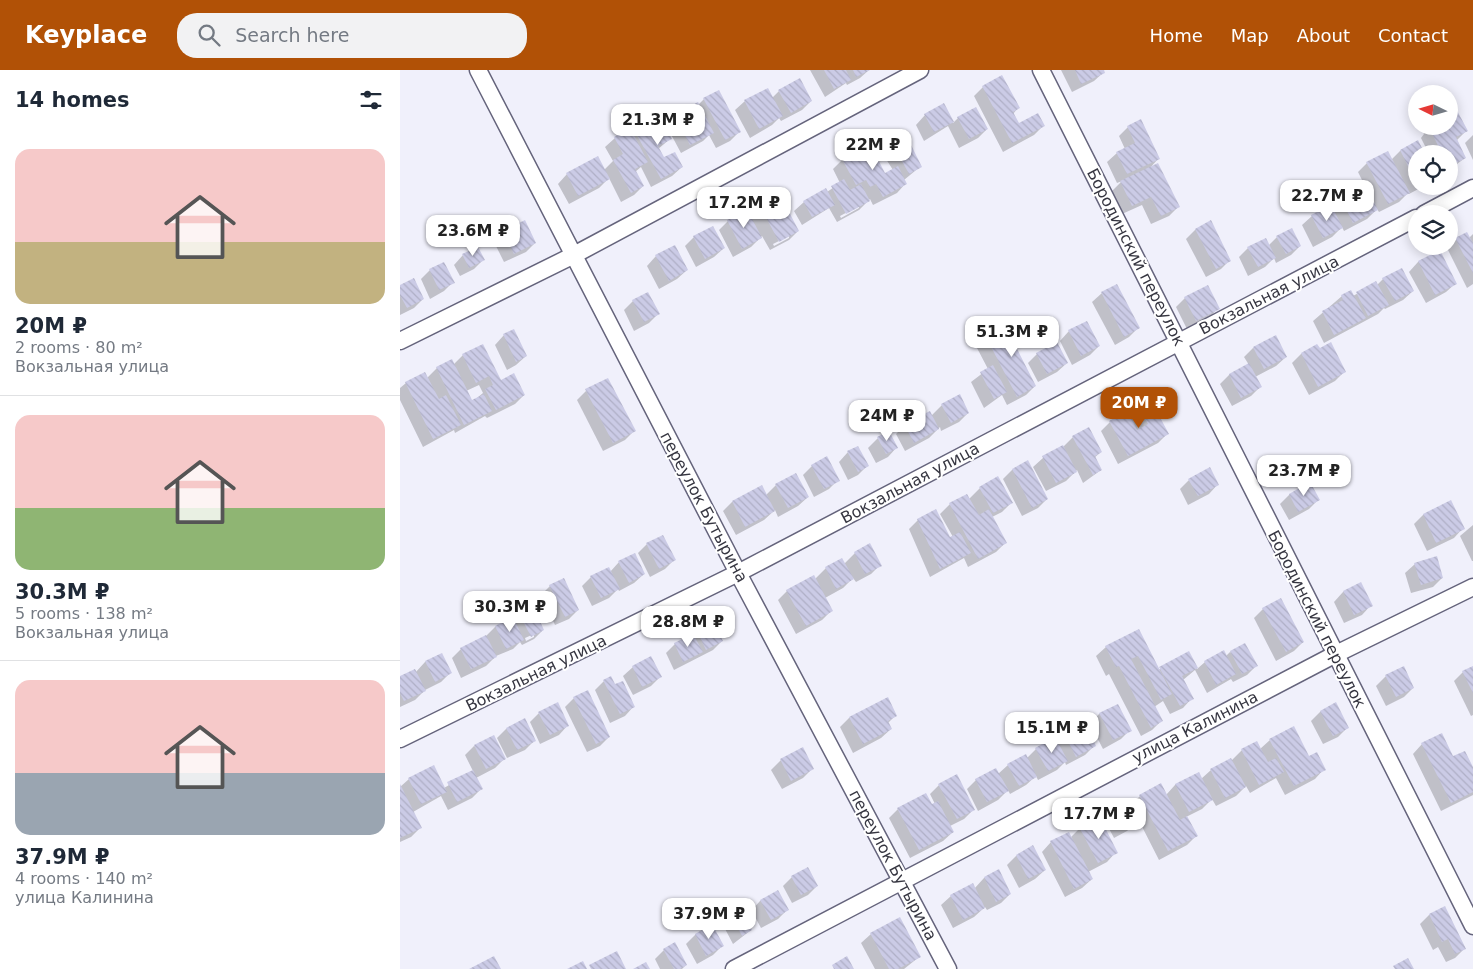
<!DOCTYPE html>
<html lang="en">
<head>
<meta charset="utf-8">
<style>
	body { margin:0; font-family:"DejaVu Sans",sans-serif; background:#f2f2f3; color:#1f2937; height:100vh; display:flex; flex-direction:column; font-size:19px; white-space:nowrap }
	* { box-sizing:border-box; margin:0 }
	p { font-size:16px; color:#747a83 }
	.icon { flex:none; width:28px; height:28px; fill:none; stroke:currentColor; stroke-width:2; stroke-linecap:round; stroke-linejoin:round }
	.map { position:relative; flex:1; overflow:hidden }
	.drawer { display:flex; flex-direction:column; background:#fff; width:400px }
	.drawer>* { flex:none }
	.needle { width:32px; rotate:275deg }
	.fabs { position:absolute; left:1008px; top:15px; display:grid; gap:10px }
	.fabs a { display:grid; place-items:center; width:50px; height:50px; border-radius:50%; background:#fff; box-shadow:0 2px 12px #0003; font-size:25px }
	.price { position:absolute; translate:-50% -42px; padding:0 11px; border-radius:10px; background:#fff; color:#222; font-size:16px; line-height:32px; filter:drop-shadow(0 1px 2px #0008) }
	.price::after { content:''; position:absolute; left:50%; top:30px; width:15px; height:11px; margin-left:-8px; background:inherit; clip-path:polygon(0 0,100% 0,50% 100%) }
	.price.selected { background:#b15106; color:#fff }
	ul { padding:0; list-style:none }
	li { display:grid; align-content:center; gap:10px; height:265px; padding:0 15px }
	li+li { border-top:1px solid #e0e1e3 }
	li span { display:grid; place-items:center; height:155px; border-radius:15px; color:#555 }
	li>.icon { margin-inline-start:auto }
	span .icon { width:90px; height:90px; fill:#fffc; stroke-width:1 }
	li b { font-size:21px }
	h2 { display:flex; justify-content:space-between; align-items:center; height:60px; padding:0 15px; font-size:21px }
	header { display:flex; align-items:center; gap:30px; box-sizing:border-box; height:70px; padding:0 25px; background:#b15106; color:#fff }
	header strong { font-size:24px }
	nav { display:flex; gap:28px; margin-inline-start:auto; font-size:18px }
	.search { width:350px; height:45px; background:#f2f2f3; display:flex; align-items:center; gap:12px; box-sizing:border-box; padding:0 18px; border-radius:20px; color:#747a83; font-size:19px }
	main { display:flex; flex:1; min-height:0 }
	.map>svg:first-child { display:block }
</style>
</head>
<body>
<header>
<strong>Keyplace</strong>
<div class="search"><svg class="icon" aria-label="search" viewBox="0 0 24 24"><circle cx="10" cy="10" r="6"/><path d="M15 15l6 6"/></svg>Search here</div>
<nav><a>Home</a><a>Map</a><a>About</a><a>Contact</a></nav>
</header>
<main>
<section class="drawer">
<h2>14 homes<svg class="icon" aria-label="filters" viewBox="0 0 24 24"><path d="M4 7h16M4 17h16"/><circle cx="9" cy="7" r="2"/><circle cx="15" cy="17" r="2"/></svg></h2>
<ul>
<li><span style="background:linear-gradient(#f6c9c9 60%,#c2b280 0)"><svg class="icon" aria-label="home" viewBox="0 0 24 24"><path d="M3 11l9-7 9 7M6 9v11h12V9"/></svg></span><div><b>20M ₽</b><p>2 rooms · 80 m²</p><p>Вокзальная улица</p></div></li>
<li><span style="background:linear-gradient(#f6c9c9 60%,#8fb573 0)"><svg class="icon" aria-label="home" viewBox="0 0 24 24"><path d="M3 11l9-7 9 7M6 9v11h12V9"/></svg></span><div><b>30.3M ₽</b><p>5 rooms · 138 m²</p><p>Вокзальная улица</p></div></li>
<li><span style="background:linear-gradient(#f6c9c9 60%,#9aa5b1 0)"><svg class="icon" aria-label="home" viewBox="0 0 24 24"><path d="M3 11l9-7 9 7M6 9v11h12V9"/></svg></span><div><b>37.9M ₽</b><p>4 rooms · 140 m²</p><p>улица Калинина</p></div></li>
</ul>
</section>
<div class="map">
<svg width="1073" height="899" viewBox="0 0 1073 899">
	<defs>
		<pattern id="building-back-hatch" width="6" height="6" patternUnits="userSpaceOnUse" patternTransform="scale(1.25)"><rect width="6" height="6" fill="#cbcbe6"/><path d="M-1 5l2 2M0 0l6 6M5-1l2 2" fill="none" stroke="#afafc6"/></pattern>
	</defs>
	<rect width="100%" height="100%" fill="#f0f0fb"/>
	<g fill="#0003" fill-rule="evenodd">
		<path d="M410 0H469L460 8 447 15 446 13 425 27Z"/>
		<path d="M661 0H702L704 2 694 11 672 22Z"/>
		<path d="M583 17 618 38 613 44 618 54 643 56 634 65 603 82 574 26Z"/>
		<path d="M367 19 372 28 379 21 411 31 402 40 381 51 379 48 372 55 350 68 335 40 345 31Z"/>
		<path d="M304 29 339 62 330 71 316 78 309 65 303 71 281 83 266 55 275 46 298 35Z"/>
		<path d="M1053 34 1066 61 1057 70 1065 88 1049 100V84H1029L1021 68 1024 64 1020 56H1049V37Z"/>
		<path d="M544 35 553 53 558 48 587 59 578 68 559 78 548 56 524 71 516 55 525 45Z"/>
		<path d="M1016 39V49L1013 42Z"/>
		<path d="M728 57 758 89 750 98 778 137 769 146 751 154 742 135 722 144 712 121 722 111 717 113 707 92 717 83 725 79 719 66Z"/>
		<path d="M234 59 270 69 258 79 264 89 282 97 272 106 251 117 241 97 235 102 243 116 234 125 221 132 209 108 199 118 169 134 158 114 167 104 204 100 213 91 205 77 215 68Z"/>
		<path d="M1073 65V90L1065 73Z"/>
		<path d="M1018 72 1016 116H1024L1009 124 1008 123 999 132 979 142 977 139 967 149 944 161 942 157 932 167 913 177 902 155 912 146 931 136 933 142 943 132 967 120 958 102 967 93 991 90 1000 81Z"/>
		<path d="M508 73 521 96 504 110 506 113 497 123 473 135 470 129 459 140 437 152 429 138 402 155 394 141 404 132 427 122 440 113 433 99 442 90 469 76 485 105 493 100 486 89 496 79ZM459 136V138L441 148 440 146Z"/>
		<path d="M359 135 398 161 389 170 370 180 362 166 351 177 333 187 319 160 328 151 349 145ZM389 166V168L374 176 373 174Z"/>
		<path d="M125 152 135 173 126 182 104 192 94 172 103 163Z"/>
		<path d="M810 152 830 190 821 199 806 207 786 169 795 160Z"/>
		<path d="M1073 164V214L1067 218 1047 178 1056 169 1069 168Z"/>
		<path d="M294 167 324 178 314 187 296 197 285 176Z"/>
		<path d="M877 167 900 176 891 185 876 193 874 188 865 197 848 206 839 187 848 178 868 176Z"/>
		<path d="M1039 182 1056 213 1046 222 1026 233 1009 202 1018 192Z"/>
		<path d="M63 185 83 190 74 199 60 206 54 195Z"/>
		<path d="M256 186 287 200 277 209 259 219 247 196Z"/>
		<path d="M30 200 53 212 44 221 30 229 21 209Z"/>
		<path d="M983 209 1013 221 1003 230 985 239 984 238 978 244 924 273 913 251 942 226H953L976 213 977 215Z"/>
		<path d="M0 216 23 229 14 238 0 245Z"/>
		<path d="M716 216 738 258 729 267 715 275 692 232 702 223Z"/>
		<path d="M785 228 818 238 809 248 787 259 776 237Z"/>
		<path d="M233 231 258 244 249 253 234 261 224 240Z"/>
		<path d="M617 252 624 267 614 276 635 316 626 325 607 335 602 325 584 338 571 312 588 299 577 278 586 268Z"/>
		<path d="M669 261 699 276 690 285 672 295 660 271Z"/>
		<path d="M104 265 126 286 116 295 107 300 95 275Z"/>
		<path d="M917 276 944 302 935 311 909 325 892 293 901 284Z"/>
		<path d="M853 278 886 287 876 296 855 307 860 317 851 326 832 336 820 314 829 305 849 295 844 287Z"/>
		<path d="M637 284 667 293 657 302 638 312 628 293Z"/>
		<path d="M63 285 124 325 115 334 87 348 85 346 55 363 54 360 23 377 0 330V318L6 313 27 308 37 298 53 295ZM79 315 83 323 72 332 66 321Z"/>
		<path d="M186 321 234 361 225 370 203 381 177 330Z"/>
		<path d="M542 335 568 343 559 352 541 361 540 357 529 368 505 381 496 364 505 355 531 346Z"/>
		<path d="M739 336 767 364 758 373 718 394 701 361 710 352 729 346Z"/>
		<path d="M489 362 497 377 488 387 476 393 468 378 478 368Z"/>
		<path d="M673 367 701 382 694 388 701 400 683 413 677 400 666 411 646 421 633 397 643 388 664 376Z"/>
		<path d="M448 382 467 396 458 405 448 410 439 392Z"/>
		<path d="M627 392 647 429 638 438 622 446 603 409 612 400Z"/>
		<path d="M412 396 438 410 429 419 414 427 403 405Z"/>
		<path d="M789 410 818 414 809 424 788 435 780 419Z"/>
		<path d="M910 414 918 430 909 439 889 450 880 434 889 425Z"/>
		<path d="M376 415 408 427 398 436 378 447 375 440 364 450 336 465 323 441 332 432 366 425Z"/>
		<path d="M580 418 611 433 602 442 592 447 605 473 596 482 568 497 564 488 530 507 509 459 518 450 550 469 553 467 540 444 550 434 567 425 569 429Z"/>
		<path d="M1050 432 1063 458 1054 468 1027 481 1014 454 1023 445Z"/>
		<path d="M1073 455V491H1072L1060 466Z"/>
		<path d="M247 474 274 490 265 499 250 507 238 483Z"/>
		<path d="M455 483 480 495 471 504 456 512 453 508 443 518 425 528 431 541 422 550 396 564 378 530 387 521 415 509 426 498 444 494Z"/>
		<path d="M219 492 244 504 234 513 219 521 218 519 209 528 192 536 182 516 191 507 210 502Z"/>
		<path d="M1015 494 1042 508 1033 517 1011 523 1005 503Z"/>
		<path d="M961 514 971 535 962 545 944 553 934 532 943 522Z"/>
		<path d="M150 516 178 540 169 549 155 555 141 525Z"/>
		<path d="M863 539 903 572 894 581 876 591 854 548Z"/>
		<path d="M119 542 143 560 134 569 122 575 120 572 113 579 96 586 86 596 61 608 52 588 61 579 86 566 95 557 112 549ZM134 564V567L126 571 125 568Z"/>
		<path d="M314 554 322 571 313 580 274 600 266 583 275 574Z"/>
		<path d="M738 560 758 600 789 583 797 599 805 592 826 586 830 582 856 596 847 605 833 612 831 609 807 623 795 600 783 610 792 628 783 638 770 644 763 631 754 637 761 651 752 660 741 666 709 604 706 606 696 586 706 577Z"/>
		<path d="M41 584 50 603 41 612 25 620 15 630 0 637V608L15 603 25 592Z"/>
		<path d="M233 597 260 607 251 616 233 625 223 606Z"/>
		<path d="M1073 597V645L1071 646 1054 611 1063 602Z"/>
		<path d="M1003 598 1013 618 1004 627 986 636 976 616 986 606Z"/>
		<path d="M204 611 214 616 234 636 225 646 210 653 195 620Z"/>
		<path d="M174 628 209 667 200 676 187 682 165 637Z"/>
		<path d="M487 628 496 645 488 653 491 659 481 668 453 683 440 657 449 648Z"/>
		<path d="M935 634 948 657 938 667 923 674 911 651 920 642Z"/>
		<path d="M717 635 730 660 721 669 703 679 690 654 699 644Z"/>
		<path d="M139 643 168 655 159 665 140 674 130 652Z"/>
		<path d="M678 643 694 676 685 685 666 695 665 692 657 700 638 710 636 706 626 715 610 724 608 720 598 730 578 741 567 719 576 710 598 704 608 695 626 689 636 679 653 670 649 662 658 653Z"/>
		<path d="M125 650 135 670 125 680 107 688 97 668 106 659Z"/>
		<path d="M1041 665 1053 688 1064 682 1073 700V725L1041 741 1013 684 1022 674Z"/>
		<path d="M870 670 908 687 924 699 915 709 885 725 876 708 850 723 846 716 836 726 816 736 812 729 802 739 786 747 796 766 787 775 759 790 731 735 740 726 766 725 775 715 798 704 801 709 811 700 831 691 842 680 857 672 860 679Z"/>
		<path d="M74 676 104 689 95 698 76 708 81 719 72 728 48 740 41 726 13 742 20 758 11 767 0 772V717L9 709 44 718 73 701 65 685Z"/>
		<path d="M402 679 412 699 403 708 382 719 371 700 381 690Z"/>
		<path d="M539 715 574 739 564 749 550 756 553 762 543 771 510 788 489 748 498 739 535 734 530 724Z"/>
		<path d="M714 741 737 752 727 761 714 768 705 751Z"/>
		<path d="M680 758 716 782 707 792 688 802 692 809 682 818 665 827 642 782 651 772 670 768Z"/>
		<path d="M633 777 645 800 635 809 619 818 607 795 616 786Z"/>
		<path d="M598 801 610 824 601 833 587 840 585 837 574 847 553 858 541 835 551 826 572 815 574 819 584 808Z"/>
		<path d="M392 807 417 816 408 825 392 833 383 816Z"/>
		<path d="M377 822 387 840 378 849 361 858 354 845 347 853 351 860 333 874 323 855 332 845 351 841 360 831Z"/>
		<path d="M1044 838 1065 878 1055 888 1046 892 1038 877 1033 880 1020 854 1029 845Z"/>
		<path d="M499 849 519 887 504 899H475L461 873 471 864Z"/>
		<path d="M312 856 322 876 313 885 297 894 286 874 295 865Z"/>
		<path d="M264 880 286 895 282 899H260L255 889Z"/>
	</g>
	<g fill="url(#building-back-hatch)">
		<path d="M424 0H446L451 10 434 19Z"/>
		<path d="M453 0H470L456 7Z"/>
		<path d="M675 0H704L705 3 681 14Z"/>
		<path d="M602 5 620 38 613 42 619 53 638 43 645 56 612 73 582 16Z"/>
		<path d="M400 8 412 31 391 43 378 20Z"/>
		<path d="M368 18 383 46 359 59 344 30Z"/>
		<path d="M319 20 341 62 325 70 303 28Z"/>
		<path d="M298 32 314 63 290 75 274 45Z"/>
		<path d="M544 33 554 52 534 62 524 44Z"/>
		<path d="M1053 33 1068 61 1056 67 1066 88 1049 97V84H1042L1029 57 1049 56V35Z"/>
		<path d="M576 37 588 59 569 69 557 47Z"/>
		<path d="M259 44 272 69 258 76 264 87 275 82 283 97 261 109 233 58Z"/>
		<path d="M741 49 760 89 727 104 716 82 735 73 727 56Z"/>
		<path d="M230 58 248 92 235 99 244 116 231 123 213 90 223 84 214 67Z"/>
		<path d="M1018 70 1025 84H1016V112L1000 80Z"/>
		<path d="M509 71 522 97 509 104 495 78Z"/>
		<path d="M470 74 485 103 498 96 507 114 483 127 476 114 470 117 466 110 456 115 442 89Z"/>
		<path d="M988 81 1010 123 988 134 966 92Z"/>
		<path d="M198 86 210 109 178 126 166 103Z"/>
		<path d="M758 93 780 137 761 146 751 127 732 136 720 111Z"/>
		<path d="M444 109 450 120 461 114 470 131 446 144 431 116Z"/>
		<path d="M426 118 435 135 412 147 403 131Z"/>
		<path d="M967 118 978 140 953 153 942 131Z"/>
		<path d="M379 123 399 161 379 172 359 134Z"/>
		<path d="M931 135 943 158 923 168 911 145Z"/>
		<path d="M347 139 362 168 342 179 327 150Z"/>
		<path d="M125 150 136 173 114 184 103 161Z"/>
		<path d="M811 150 831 191 816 199 795 159Z"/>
		<path d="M313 156 325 178 305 189 293 166Z"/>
		<path d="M892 158 901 176 886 184 876 166Z"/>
		<path d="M1067 162 1073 173V203L1055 168Z"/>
		<path d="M866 168 876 188 858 197 847 177Z"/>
		<path d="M275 175 288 200 269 211 255 185Z"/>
		<path d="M78 177 85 190 69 198 62 184Z"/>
		<path d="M1040 180 1057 214 1035 225 1018 191Z"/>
		<path d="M44 192 55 213 39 220 29 199Z"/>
		<path d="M1002 198 1014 221 995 231 982 208Z"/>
		<path d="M14 208 24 229 7 238 0 225V215Z"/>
		<path d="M976 211 989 235 968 246 956 222Z"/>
		<path d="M717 214 740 258 724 267 701 222Z"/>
		<path d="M808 215 820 239 796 251 784 227Z"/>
		<path d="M951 220 966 248 934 265 922 241 943 230 941 225Z"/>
		<path d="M248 222 260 244 244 252 232 230Z"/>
		<path d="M617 251 626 267 614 273 636 316 617 327 586 267Z"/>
		<path d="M687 251 700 276 681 286 668 260Z"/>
		<path d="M114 259 127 286 116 292 103 264Z"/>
		<path d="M876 265 887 287 864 299 853 277Z"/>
		<path d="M657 272 668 293 647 304 636 283Z"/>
		<path d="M931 272 946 302 918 317 901 283 917 274 920 278Z"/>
		<path d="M83 274 101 310 114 303 125 325 96 340 85 319 93 315 89 306 76 313 62 284Z"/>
		<path d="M52 289 72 330 84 324 92 341 64 355 36 297Z"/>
		<path d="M849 293 862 317 841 328 829 304Z"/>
		<path d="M593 295 607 322 594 329 580 302Z"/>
		<path d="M25 302 39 329 46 325 61 355 33 369 5 312Z"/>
		<path d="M208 308 236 361 213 373 185 319Z"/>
		<path d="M560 324 569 343 551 353 541 334Z"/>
		<path d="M750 329 769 364 728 386 709 351 728 341 737 360 748 354 738 335Z"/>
		<path d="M530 341 539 359 514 373 504 354Z"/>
		<path d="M689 357 702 382 695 386 702 400 693 405 672 366Z"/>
		<path d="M489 361 498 378 486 384 477 367Z"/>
		<path d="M663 375 677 402 656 413 642 386Z"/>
		<path d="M458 376 469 396 458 402 447 381Z"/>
		<path d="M427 386 440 411 424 419 411 395Z"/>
		<path d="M628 390 648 429 632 438 612 399Z"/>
		<path d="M810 397 819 415 798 426 788 409Z"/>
		<path d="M396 403 409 427 388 438 375 414Z"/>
		<path d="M598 406 613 433 593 443 579 417Z"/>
		<path d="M910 412 920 430 898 442 889 424Z"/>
		<path d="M362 415 375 441 345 457 332 431Z"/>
		<path d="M567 424 579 445 589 439 607 473 578 489 549 433Z"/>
		<path d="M1051 430 1065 459 1036 473 1023 444Z"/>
		<path d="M536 439 550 467 560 462 571 483 540 499 517 449Z"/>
		<path d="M263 465 276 490 259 499 246 473Z"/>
		<path d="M470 473 482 496 465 504 454 482Z"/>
		<path d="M235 483 245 504 229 513 218 491Z"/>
		<path d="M1037 486 1043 508 1021 515 1014 493Z"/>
		<path d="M442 488 454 509 436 519 425 497Z"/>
		<path d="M209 497 220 519 201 528 190 506Z"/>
		<path d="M414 505 433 541 406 556 386 520Z"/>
		<path d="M164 508 179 540 165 547 149 515Z"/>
		<path d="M961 512 973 536 954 545 943 521Z"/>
		<path d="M881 528 904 572 886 582 862 538Z"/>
		<path d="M132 534 144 560 131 567 118 541Z"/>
		<path d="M113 547 124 570 106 579 95 556Z"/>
		<path d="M314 553 323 571 306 580 297 561Z"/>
		<path d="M739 559 772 624 761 630 738 586 731 589 763 651 751 658 719 596 716 597 705 576Z"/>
		<path d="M293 564 303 582 283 592 274 573Z"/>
		<path d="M86 565 97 587 71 599 60 578Z"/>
		<path d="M845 573 858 596 842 604 830 581Z"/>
		<path d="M824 580 836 604 816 615 804 591Z"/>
		<path d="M789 581 798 598 782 606 794 629 780 636 759 597Z"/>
		<path d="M42 583 52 603 35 612 25 591Z"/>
		<path d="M251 586 262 607 242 617 232 596Z"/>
		<path d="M1004 596 1014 618 996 627 985 605Z"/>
		<path d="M1073 596V623L1062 601Z"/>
		<path d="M15 599 26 621 4 631 0 623V606Z"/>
		<path d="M211 606 215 614 223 611 235 637 220 644 203 610Z"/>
		<path d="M188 620 210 667 196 674 173 627Z"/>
		<path d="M488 627 497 646 488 651 492 659 463 674 449 647Z"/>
		<path d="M158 632 169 656 150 665 138 642Z"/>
		<path d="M936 632 949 658 933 666 920 641Z"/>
		<path d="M718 634 732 661 713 670 699 643Z"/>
		<path d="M678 642 696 676 676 687 658 652Z"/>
		<path d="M125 648 136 671 117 680 106 658Z"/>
		<path d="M894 656 909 686 917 682 926 700 894 716 869 669Z"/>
		<path d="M1042 663 1053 686 1065 681 1073 697V722L1051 733 1021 673Z"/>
		<path d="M94 665 106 689 86 699 74 675Z"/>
		<path d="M655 667 668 691 648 701 635 678Z"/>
		<path d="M857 671 868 692 876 688 884 702 859 715 841 679Z"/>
		<path d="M403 677 414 699 391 711 380 689Z"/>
		<path d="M626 684 637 707 619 716 607 694Z"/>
		<path d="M831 688 846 717 825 728 810 699Z"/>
		<path d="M34 695 47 722 21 734 8 708Z"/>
		<path d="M596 698 609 721 587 732 575 709Z"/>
		<path d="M73 700 83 719 57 732 47 712Z"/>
		<path d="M799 702 813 730 789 742 775 714Z"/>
		<path d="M557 704 575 740 557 749 538 714Z"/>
		<path d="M761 713 780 750 787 746 798 766 768 781 739 725Z"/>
		<path d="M0 714 22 758 0 768Z"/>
		<path d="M526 723 532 734 538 731 554 762 519 780 497 738Z"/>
		<path d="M728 733 738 752 723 760 713 740Z"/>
		<path d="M699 746 718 783 698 793 679 757Z"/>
		<path d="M669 762 693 809 674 819 650 771Z"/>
		<path d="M633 775 646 800 628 809 616 785Z"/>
		<path d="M408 797 418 816 401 825 391 806Z"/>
		<path d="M599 799 611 824 596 832 584 807Z"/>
		<path d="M573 813 585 838 563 850 550 825Z"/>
		<path d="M378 820 389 840 371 850 360 830Z"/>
		<path d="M349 835 355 846 347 851 352 860 342 866 331 844Z"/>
		<path d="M1045 836 1066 879 1055 884 1048 869 1042 872 1029 844Z"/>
		<path d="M500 847 521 887 498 899H489L470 863Z"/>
		<path d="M312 854 324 876 306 886 295 864Z"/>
		<path d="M275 872 287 895 280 899H274L263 879Z"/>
		<path d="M217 881 226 899H191L189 895Z"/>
		<path d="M94 886 101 899H69Z"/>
		<path d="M447 886 454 899H434L432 895Z"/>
		<path d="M1008 888 1014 899H995L993 896Z"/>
		<path d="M183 891 187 899H167Z"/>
		<path d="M246 892 250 899H233Z"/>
	</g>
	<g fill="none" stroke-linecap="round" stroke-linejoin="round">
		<defs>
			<g id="minor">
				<path d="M78 0 338 503 548 899"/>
				<path d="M641 0 1073 856"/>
				<path d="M1024 144 1073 118"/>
				<path d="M0 271 172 186 520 0"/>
				<path d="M0 669 338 503 1016 148"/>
				<path d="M334 899 934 585 1073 517"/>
			</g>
		</defs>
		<use href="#minor" stroke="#65647c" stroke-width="19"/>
		<use href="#minor" stroke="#fff" stroke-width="16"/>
	</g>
	<g text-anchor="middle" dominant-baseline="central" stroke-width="4" stroke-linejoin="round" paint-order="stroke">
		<g font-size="16" fill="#363641" stroke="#fff">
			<text transform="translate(736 187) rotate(63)">Бородинский переулок</text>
			<text transform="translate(869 225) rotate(-27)">Вокзальная улица</text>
			<text transform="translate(510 413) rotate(-28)">Вокзальная улица</text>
			<text transform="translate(304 437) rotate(62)">переулок Бутырина</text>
			<text transform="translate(917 549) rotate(63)">Бородинский переулок</text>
			<text transform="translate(136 603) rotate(-26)">Вокзальная улица</text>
			<text transform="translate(795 657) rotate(-27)">улица Калинина</text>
			<text transform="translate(493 795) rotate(62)">переулок Бутырина</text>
		</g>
	</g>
</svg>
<div class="fabs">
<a><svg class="needle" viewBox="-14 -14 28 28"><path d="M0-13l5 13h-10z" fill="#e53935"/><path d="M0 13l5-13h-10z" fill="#747a83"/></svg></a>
<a><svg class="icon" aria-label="locate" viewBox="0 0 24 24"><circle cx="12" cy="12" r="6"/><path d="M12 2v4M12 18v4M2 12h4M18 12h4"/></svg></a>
<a><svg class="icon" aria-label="layers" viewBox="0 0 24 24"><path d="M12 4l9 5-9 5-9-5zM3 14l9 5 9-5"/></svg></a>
</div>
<b class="price" style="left:258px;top:76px">21.3M ₽</b>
<b class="price" style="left:473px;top:101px">22M ₽</b>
<b class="price" style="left:927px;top:152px">22.7M ₽</b>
<b class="price" style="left:344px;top:159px">17.2M ₽</b>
<b class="price" style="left:73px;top:187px">23.6M ₽</b>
<b class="price" style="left:612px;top:288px">51.3M ₽</b>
<b class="price selected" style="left:739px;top:359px">20M ₽</b>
<b class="price" style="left:487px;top:372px">24M ₽</b>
<b class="price" style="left:904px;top:427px">23.7M ₽</b>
<b class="price" style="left:110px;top:563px">30.3M ₽</b>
<b class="price" style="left:288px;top:578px">28.8M ₽</b>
<b class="price" style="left:652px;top:684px">15.1M ₽</b>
<b class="price" style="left:699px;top:770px">17.7M ₽</b>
<b class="price" style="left:309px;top:870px">37.9M ₽</b>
</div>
</main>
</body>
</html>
